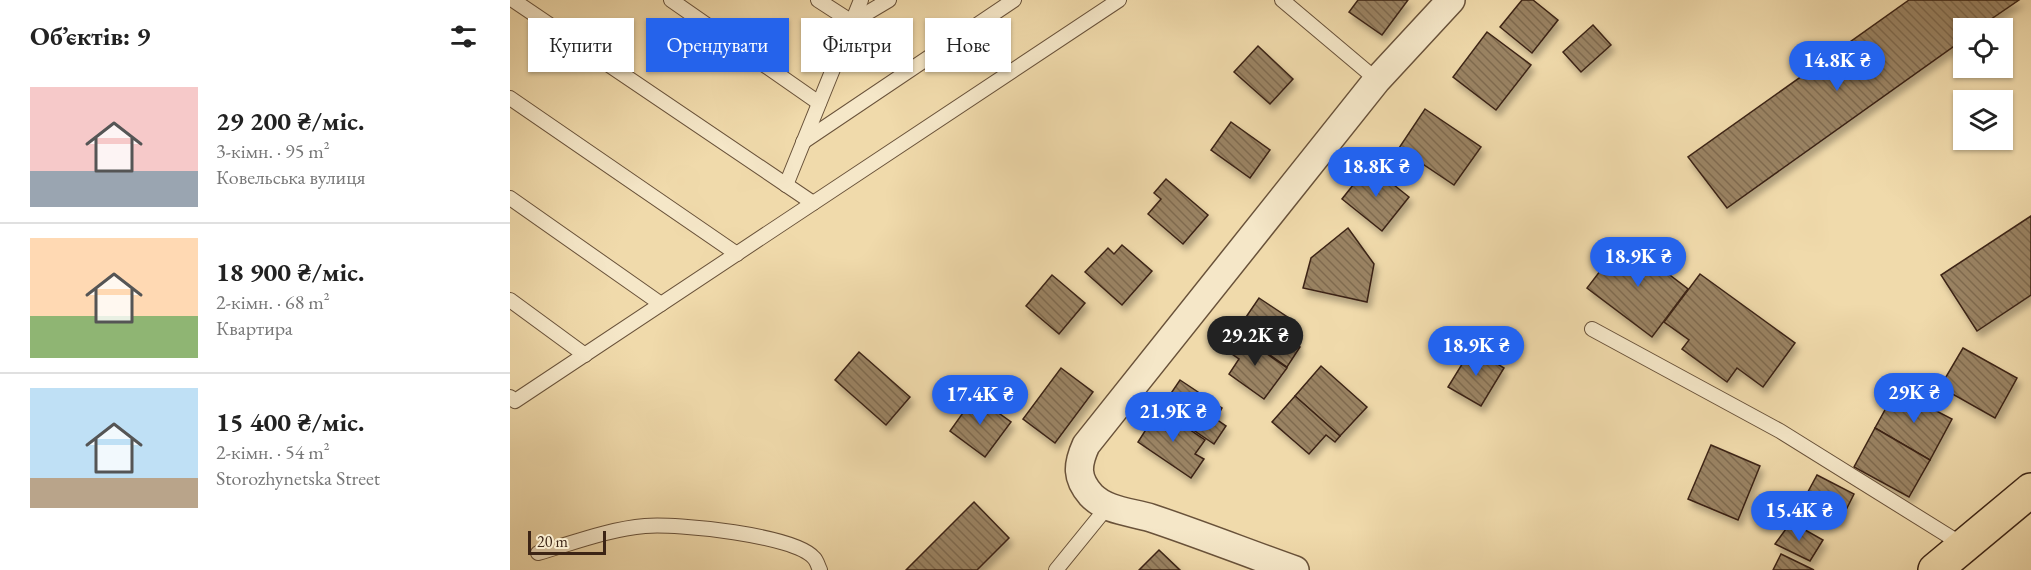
<!DOCTYPE html>
<html lang="uk">
<head>
<meta charset="utf-8">
<style>
	body { margin:0; font-family:"EB Garamond",serif; background:#f2f2f2; color:#222; height:100vh; display:flex; flex-direction:column; font-size:22px; white-space:nowrap }
	* { box-sizing:border-box; margin:0 }
	p { font-size:20px; color:#767676 }
	.icon { flex:none; width:33px; height:33px; fill:none; stroke:currentColor; stroke-width:2; stroke-linecap:round; stroke-linejoin:round }
	.map { position:relative; flex:1; overflow:hidden }
	.panel { display:flex; flex-direction:column; background:#fff; width:510px }
	.panel>* { flex:none }
	.guide { position:absolute; left:18px; top:18px; width:570px; height:54px; display:flex; gap:12px }
	.tools { position:absolute; left:1443px; top:18px; display:grid; gap:12px }
	.tools a { display:grid; place-items:center; width:60px; height:60px; border-radius:0px; background:#fff; box-shadow:0 2px 4px #0004; font-size:30px }
	.scale { position:absolute; left:18px; bottom:15px; width:78px; box-sizing:border-box; padding-left:6px; border:3px solid #3c2415; border-top:0; font-size:16px; line-height:21px; white-space:nowrap; color:#3c2415; -webkit-text-stroke:4px #f5e7c8; paint-order:stroke }
	.price { position:absolute; translate:-50% -51px; padding:0 14px; border-radius:21px; background:#2563eb; color:#fff; font-size:20px; line-height:39px; filter:drop-shadow(0 2px 3px #0008) }
	.price::after { content:''; position:absolute; left:50%; top:36px; width:18px; height:14px; margin-left:-9px; background:inherit; clip-path:polygon(0 0,100% 0,50% 100%) }
	.price.selected { background:#222; color:#fff }
	ul { padding:0; list-style:none }
	li { display:flex; align-items:center; gap:18px; height:150px; padding:0 30px }
	li+li { border-top:2px solid #e0e0e0 }
	li span { display:grid; place-items:center; flex:none; width:168px; height:120px; border-radius:0px; color:#555 }
	li>.icon { margin-inline-start:auto }
	span .icon { width:72px; height:72px; fill:#fffc; stroke-width:1 }
	li b { font-size:26px }
	h2 { display:flex; justify-content:space-between; align-items:center; height:72px; padding:0 30px; font-size:26px }
	.pill { padding:0 21px; border-radius:0px; background:#fff; box-shadow:0 2px 4px #0004; font-size:21px; line-height:54px }
	.pill.selected { background:#2563eb; color:#fff }
	main { display:flex; flex:1; min-height:0 }
	.map>svg:first-child { display:block }
</style>
</head>
<body>
<main>
<section class="panel">
<h2>Об’єктів: 9<svg class="icon" aria-label="filters" viewBox="0 0 24 24"><path d="M4 7h16M4 17h16"/><circle cx="9" cy="7" r="2"/><circle cx="15" cy="17" r="2"/></svg></h2>
<ul>
<li><span style="background:linear-gradient(#f6c9c9 70%,#9aa5b1 0)"><svg class="icon" aria-label="home" viewBox="0 0 24 24"><path d="M3 11l9-7 9 7M6 9v11h12V9"/></svg></span><div><b>29 200 ₴/міс.</b><p>3-кімн. · 95 m²</p><p>Ковельська вулиця</p></div></li>
<li><span style="background:linear-gradient(#ffd9b3 65%,#8fb573 0)"><svg class="icon" aria-label="home" viewBox="0 0 24 24"><path d="M3 11l9-7 9 7M6 9v11h12V9"/></svg></span><div><b>18 900 ₴/міс.</b><p>2-кімн. · 68 m²</p><p>Квартира</p></div></li>
<li><span style="background:linear-gradient(#bfe0f5 75%,#b9a48a 0)"><svg class="icon" aria-label="home" viewBox="0 0 24 24"><path d="M3 11l9-7 9 7M6 9v11h12V9"/></svg></span><div><b>15 400 ₴/міс.</b><p>2-кімн. · 54 m²</p><p>Storozhynetska Street</p></div></li>
</ul>
</section>
<div class="map">
<svg width="1521" height="570" viewBox="0 0 1521 570">
	<defs>
		<pattern id="building-back-hatch" width="6" height="6" patternUnits="userSpaceOnUse" patternTransform="scale(1.5)"><rect width="6" height="6" fill="#9a8363"/><path d="M-1 5l2 2M0 0l6 6M5-1l2 2" fill="none" stroke="#7f6b50"/></pattern>
		<filter id="shadow"><feDropShadow dx="3.5" dy="6" stdDeviation="3" flood-color="#0004"/></filter>
	</defs>
	<rect width="100%" height="100%" fill="#f0daab"/>
	<filter id="stains"><feTurbulence type="fractalNoise" baseFrequency=".00333" numOctaves="4"/><feColorMatrix values="0 0 0 0 .2 0 0 0 0 .09 0 0 0 0 .02 0 0 0 .5 -.17"/></filter>
	<radialGradient id="worn" r=".72"><stop offset=".6" stop-color="#630" stop-opacity="0"/><stop offset="1" stop-color="#630" stop-opacity=".3"/></radialGradient>
	<g fill="url(#building-back-hatch)" stroke="#3c2415" stroke-width="1.5" filter="url(#shadow)">
		<path d="M848 0H898L872 35 839 12Z"/>
		<path d="M1012 0H1023L1048 20 1022 53 990 27Z"/>
		<path d="M1399 0H1509L1468 28H1454V39L1217 208 1178 157Z"/>
		<path d="M1083 25 1101 45 1071 72 1053 52Z"/>
		<path d="M977 32 1021 65 986 110 943 77Z"/>
		<path d="M748 46 783 79 760 104 724 72Z"/>
		<path d="M915 109 971 147 944 185 889 148Z"/>
		<path d="M721 122 760 150 740 178 701 150Z"/>
		<path d="M859 165 899 197 872 231 832 199Z"/>
		<path d="M656 179 698 215 673 244 638 214 651 199 644 193Z"/>
		<path d="M1521 216V295L1467 331 1431 275Z"/>
		<path d="M838 228 864 264 857 302 793 288 801 258Z"/>
		<path d="M1114 240 1178 289 1142 337 1077 288Z"/>
		<path d="M612 245 642 271 612 305 575 272 598 248 604 254Z"/>
		<path d="M1190 274 1285 343 1253 387 1227 368 1217 382 1172 349 1179 340 1154 322Z"/>
		<path d="M542 275 575 303 549 334 516 306Z"/>
		<path d="M749 298 788 324 778 339 790 347 777 367 740 341 750 326 736 317Z"/>
		<path d="M727 333 777 368 754 399 719 374 729 359 716 350Z"/>
		<path d="M962 348 994 368 971 406 938 387Z"/>
		<path d="M1453 348 1507 378 1485 418 1430 387Z"/>
		<path d="M349 352 400 397 376 425 325 380Z"/>
		<path d="M811 366 857 407 830 436 785 396Z"/>
		<path d="M551 368 583 392 545 443 513 419Z"/>
		<path d="M670 380 712 408 706 419 716 426 704 444 651 408Z"/>
		<path d="M1386 390 1442 419 1420 460 1365 428Z"/>
		<path d="M465 396 501 422 475 457 440 431Z"/>
		<path d="M785 396 830 436 825 442 816 435 799 454 762 422Z"/>
		<path d="M649 409 695 440 685 454 694 459 681 478 628 442Z"/>
		<path d="M1365 428 1420 460 1399 497 1344 467Z"/>
		<path d="M1201 445 1250 466 1228 520 1178 499Z"/>
		<path d="M1307 475 1344 494 1330 522 1292 503Z"/>
		<path d="M464 502 499 538 467 570H396Z"/>
		<path d="M1281 522 1313 540 1300 561 1265 544Z"/>
		<path d="M649 550 670 570H629Z"/>
		<path d="M1271 554 1304 570H1263Z"/>
	</g>
	<g fill="none" stroke-linecap="round" stroke-linejoin="round">
		<defs>
			<g id="lane">
				<path d="M3 0 303 203"/>
				<path d="M161 0 309 103"/>
				<path d="M308 0 342 22 379 0"/>
				<path d="M772 0 867 80"/>
				<path d="M0 98 227 254"/>
				<path d="M293 142 504 0"/>
				<path d="M276 185 351 0"/>
				<path d="M0 198 151 304"/>
				<path d="M0 300 75 355"/>
				<path d="M1082 329 1270 431 1453 545"/>
				<path d="M0 397 5 401 609 0"/>
				<path d="M28 553C63 543 99 529 135 526 166 523 285 535 304 558 307 561 308 566 310 570"/>
				<path d="M546 570 598 506"/>
			</g>
			<path id="street" d="M785 570C737 553 689 534 641 518 622 512 596 511 581 495 566 478 567 465 576 445L867 80 941 0"/>
			<path id="primary" d="M1425 570 1521 490"/>
		</defs>
		<use href="#lane" stroke="#69523a" stroke-width="16"/>
		<use href="#street" stroke="#69523a" stroke-width="30"/>
		<use href="#primary" stroke="#3c2415" stroke-width="36"/>
		<use href="#lane" stroke="#f5e7c8" stroke-width="14"/>
		<use href="#street" stroke="#f5e7c8" stroke-width="27"/>
		<use href="#primary" stroke="#f0daab" stroke-width="33"/>
	</g>
	<rect width="100%" height="100%" filter="url(#stains)"/>
	<rect width="100%" height="100%" fill="url(#worn)"/>
</svg>
<div class="tools">
<a><svg class="icon" aria-label="locate" viewBox="0 0 24 24"><circle cx="12" cy="12" r="6"/><path d="M12 2v4M12 18v4M2 12h4M18 12h4"/></svg></a>
<a><svg class="icon" aria-label="layers" viewBox="0 0 24 24"><path d="M12 4l9 5-9 5-9-5zM3 14l9 5 9-5"/></svg></a>
</div>
<div class="scale">20 m</div>
<b class="price" style="left:1327px;top:92px">14.8K ₴</b>
<b class="price" style="left:866px;top:198px">18.8K ₴</b>
<b class="price" style="left:1128px;top:288px">18.9K ₴</b>
<b class="price selected" style="left:745px;top:367px">29.2K ₴</b>
<b class="price" style="left:966px;top:377px">18.9K ₴</b>
<b class="price" style="left:1404px;top:424px">29K ₴</b>
<b class="price" style="left:470px;top:426px">17.4K ₴</b>
<b class="price" style="left:663px;top:443px">21.9K ₴</b>
<b class="price" style="left:1289px;top:542px">15.4K ₴</b>
<div class="guide">
<a class="pill">Купити</a>
<a class="pill selected">Орендувати</a>
<a class="pill">Фільтри</a>
<a class="pill">Нове</a>
</div>
</div>
</main>
</body>
</html>
